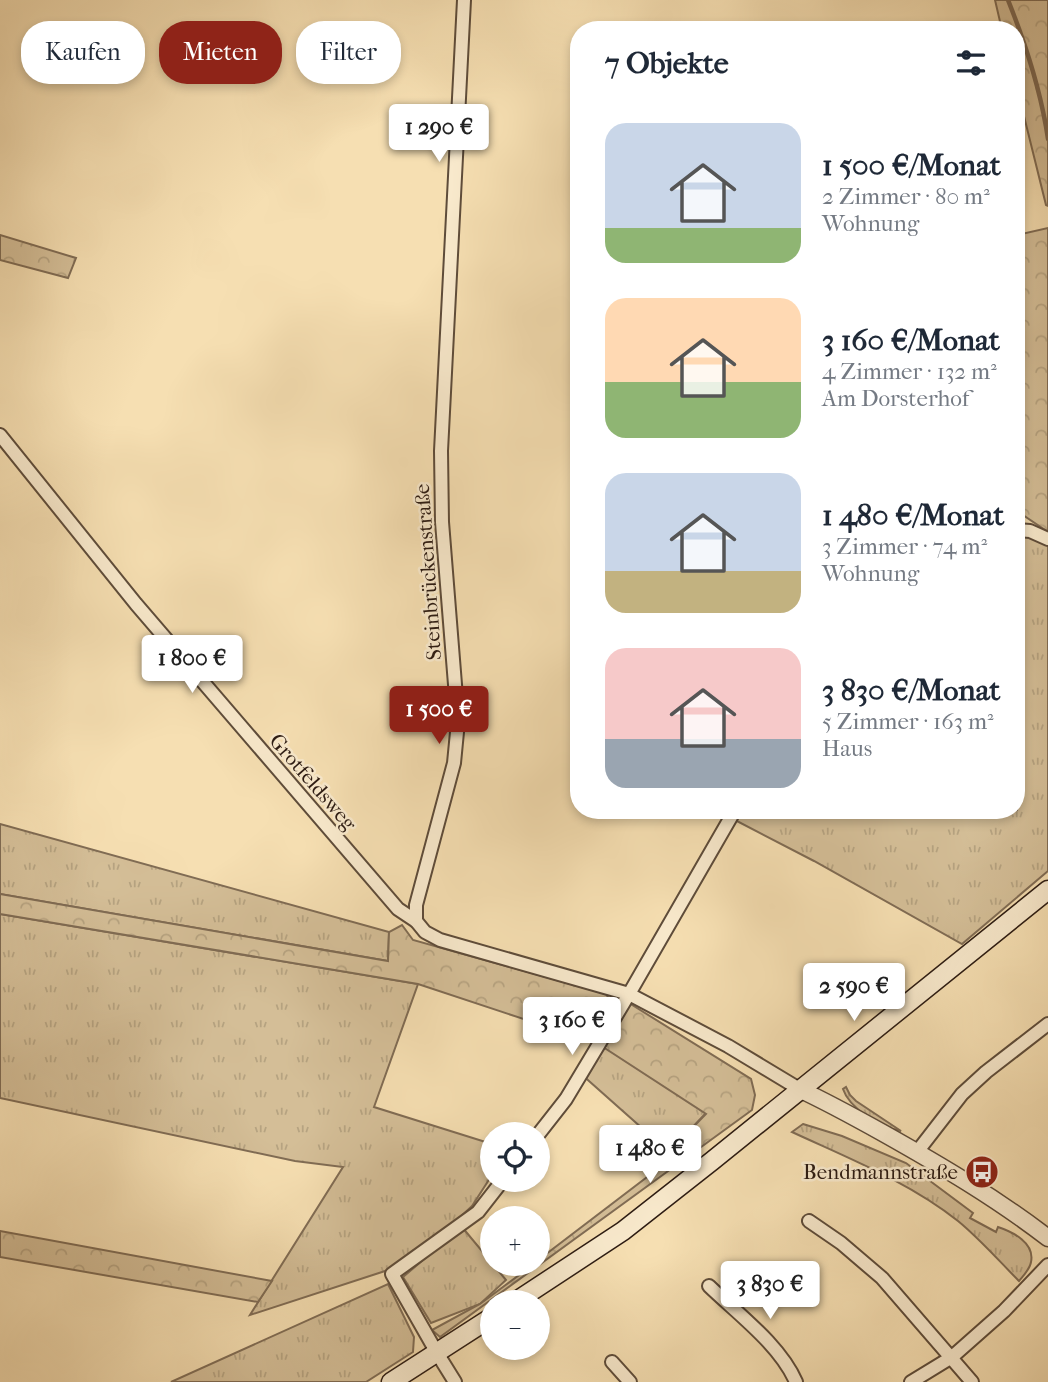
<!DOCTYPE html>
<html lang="de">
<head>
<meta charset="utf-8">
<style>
	body { margin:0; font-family:"IM FELL French Canon",serif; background:#f6f6f7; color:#1f2937; height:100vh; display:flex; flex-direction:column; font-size:26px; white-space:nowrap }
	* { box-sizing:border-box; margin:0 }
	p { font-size:23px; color:#747a83 }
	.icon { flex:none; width:38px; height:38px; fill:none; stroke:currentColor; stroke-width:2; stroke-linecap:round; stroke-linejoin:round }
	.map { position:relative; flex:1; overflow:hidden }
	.side { position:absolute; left:570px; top:21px; width:455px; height:798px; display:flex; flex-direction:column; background:#fff; border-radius:28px; box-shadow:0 4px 10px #0003 }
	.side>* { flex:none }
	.top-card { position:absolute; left:21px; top:21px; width:444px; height:63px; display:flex; gap:14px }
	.fabs { position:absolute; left:480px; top:1122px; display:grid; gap:14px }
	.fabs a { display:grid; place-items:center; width:70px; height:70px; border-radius:50%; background:#fff; box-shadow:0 4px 10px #0003; font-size:35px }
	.price { position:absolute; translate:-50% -60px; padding:0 16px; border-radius:7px; background:#fff; color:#222; font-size:23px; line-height:46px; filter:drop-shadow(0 2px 4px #0008) }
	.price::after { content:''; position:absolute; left:50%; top:42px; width:21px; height:16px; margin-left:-10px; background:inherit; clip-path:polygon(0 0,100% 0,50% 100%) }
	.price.on { background:#8f2418; color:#fff }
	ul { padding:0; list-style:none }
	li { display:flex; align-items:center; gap:21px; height:175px; padding:0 35px }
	li span { display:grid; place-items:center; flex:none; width:196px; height:140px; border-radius:21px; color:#555 }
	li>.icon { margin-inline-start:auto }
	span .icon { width:84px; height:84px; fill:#fffc; stroke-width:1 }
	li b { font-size:30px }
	h2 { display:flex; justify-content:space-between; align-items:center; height:84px; padding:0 35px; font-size:30px }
	.tag { padding:0 24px; border-radius:28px; background:#fff; box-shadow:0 4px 10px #0003; font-size:24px; line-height:63px }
	.tag.on { background:#8f2418; color:#fff }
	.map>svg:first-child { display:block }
</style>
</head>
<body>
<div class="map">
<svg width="1048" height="1382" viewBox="0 0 1048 1382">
	<defs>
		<pattern id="grass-tufts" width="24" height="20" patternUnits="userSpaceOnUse" patternTransform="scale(1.75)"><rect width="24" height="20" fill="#d4be97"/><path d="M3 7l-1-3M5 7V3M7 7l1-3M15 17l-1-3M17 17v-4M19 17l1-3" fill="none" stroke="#b6a381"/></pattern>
		<pattern id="forest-crowns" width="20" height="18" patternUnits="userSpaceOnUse" patternTransform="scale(1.75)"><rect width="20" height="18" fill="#d4be97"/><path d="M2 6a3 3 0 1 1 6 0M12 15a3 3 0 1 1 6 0" fill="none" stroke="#b6a381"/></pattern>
	</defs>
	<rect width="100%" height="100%" fill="#f6dfb2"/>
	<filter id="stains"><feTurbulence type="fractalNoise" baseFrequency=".00286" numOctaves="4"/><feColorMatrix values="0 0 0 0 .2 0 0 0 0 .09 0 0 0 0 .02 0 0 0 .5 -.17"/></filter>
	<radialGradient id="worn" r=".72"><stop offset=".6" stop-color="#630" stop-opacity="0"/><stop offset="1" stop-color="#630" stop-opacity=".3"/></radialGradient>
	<g fill="url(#grass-tufts)" stroke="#806c54" stroke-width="2">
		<path d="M1017 530 1048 544V871L962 944 814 861 733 819 738 810H1017Z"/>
		<path d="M0 824 389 932 388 961 0 894Z"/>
		<path d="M0 914 418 984 374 1107 492 1144V1175L472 1206 456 1221 388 1270 250 1315 343 1167 295 1161 0 1098Z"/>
		<path d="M598 1043 706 1113 669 1152 580 1073Z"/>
		<path d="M846 1087 850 1095 856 1101 901 1131C882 1129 849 1108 843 1089Z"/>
		<path d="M803 1124 842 1136 906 1163 973 1213 970 1218 996 1232 998 1227C1013 1232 1035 1243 1031 1262 1030 1269 1024 1275 1019 1281 999 1261 980 1239 958 1221 909 1182 848 1158 792 1132Z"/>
		<path d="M462 1227 506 1280 480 1304 431 1323 403 1277Z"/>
		<path d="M388 1284 414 1337 413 1352 366 1382H171Z"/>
	</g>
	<g fill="url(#forest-crowns)" stroke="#806c54" stroke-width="2">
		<path d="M995 0H1048V206L1046 205 1017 88V30H1002Z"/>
		<path d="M1048 228V532L1017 511V235Z"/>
		<path d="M0 235 76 258 68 278 0 260Z"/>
		<path d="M0 894 388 961 389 932 402 925 413 940 606 994 611 1002 613 1009 596 1043 418 984 0 914Z"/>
		<path d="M629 1003 751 1079 755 1095 752 1110 440 1337 432 1330 480 1304 534 1264H537V1261L651 1174 669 1152 706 1114 600 1045Z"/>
		<path d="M0 1231 272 1281 258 1302 0 1257Z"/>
	</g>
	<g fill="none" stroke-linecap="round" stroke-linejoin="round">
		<path stroke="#7c6852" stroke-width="4.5" d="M1008 0C1026 45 1041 91 1048 139"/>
		<defs>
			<g id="minor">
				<path d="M464 0 441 451 442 522 456 697 457 732 454 763 416 905V921L425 932 440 940 629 994 728 1046 801 1090"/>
				<path d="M0 435 136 604 398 909 416 921"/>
				<path d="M1017 530 1030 531 1048 539"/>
				<path d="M537 1136 566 1099 629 994 735 810"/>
				<path d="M917 1152 962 1094 986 1072 1048 1024"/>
				<path d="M809 1221 841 1243 882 1278 972 1382"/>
				<path d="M709 1286C738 1314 780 1345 796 1382"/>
				<path d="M612 1362 630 1382"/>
				<path d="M455 1382 437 1353 392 1274 478 1212 503 1180"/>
				<path d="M911 1382 952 1357 1004 1311 1048 1265"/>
			</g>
			<path id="tertiary" d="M801 1090C829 1103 856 1118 883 1133 940 1165 996 1198 1048 1238"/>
			<g id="secondary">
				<path d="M515 1302 623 1231 712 1161 1048 890"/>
				<path d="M391 1382 492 1317"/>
			</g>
		</defs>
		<use href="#minor" stroke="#5e4c3a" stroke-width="16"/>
		<use href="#tertiary" stroke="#5e4c3a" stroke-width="19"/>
		<use href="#secondary" stroke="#2c1b12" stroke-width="21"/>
		<use href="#minor" stroke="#f9eacd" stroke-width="12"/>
		<use href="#tertiary" stroke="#f9eacd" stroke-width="16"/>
		<use href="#secondary" stroke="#f9eacd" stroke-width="18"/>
	</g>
	<defs>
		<symbol id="bus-disc" viewBox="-11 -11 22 22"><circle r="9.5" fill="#8f2418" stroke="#f9eacd"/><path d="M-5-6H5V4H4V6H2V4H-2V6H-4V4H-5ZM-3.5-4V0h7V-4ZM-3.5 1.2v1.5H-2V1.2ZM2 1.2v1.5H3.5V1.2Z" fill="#fff"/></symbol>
	</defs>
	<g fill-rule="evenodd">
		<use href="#bus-disc" x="963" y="1153" width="38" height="38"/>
	</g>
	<g text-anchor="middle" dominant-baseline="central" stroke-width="5" stroke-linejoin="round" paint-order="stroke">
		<g font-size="21" fill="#2c1b12" stroke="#f9eacd">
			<text transform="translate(428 572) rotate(-94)">Steinbrückenstraße</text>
			<text transform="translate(313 782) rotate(49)">Grotfeldsweg</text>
		</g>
		<g font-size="21" fill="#2c1b12" stroke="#f9eacd" text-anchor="end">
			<text x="958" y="1172">Bendmannstraße</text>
		</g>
	</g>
	<rect width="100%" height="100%" filter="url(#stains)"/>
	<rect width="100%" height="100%" fill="url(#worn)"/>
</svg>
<div class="fabs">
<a><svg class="icon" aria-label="locate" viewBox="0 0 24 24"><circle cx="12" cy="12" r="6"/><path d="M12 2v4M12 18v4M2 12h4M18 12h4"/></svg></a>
<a>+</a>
<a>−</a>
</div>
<b class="price" style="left:439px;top:164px">1 290 €</b>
<b class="price" style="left:192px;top:695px">1 800 €</b>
<b class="price on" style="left:439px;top:746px">1 500 €</b>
<b class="price" style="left:854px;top:1023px">2 590 €</b>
<b class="price" style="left:572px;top:1057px">3 160 €</b>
<b class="price" style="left:650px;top:1185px">1 480 €</b>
<b class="price" style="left:770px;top:1321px">3 830 €</b>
<div class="top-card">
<a class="tag">Kaufen</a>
<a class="tag on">Mieten</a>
<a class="tag">Filter</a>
</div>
<section class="side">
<h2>7 Objekte<svg class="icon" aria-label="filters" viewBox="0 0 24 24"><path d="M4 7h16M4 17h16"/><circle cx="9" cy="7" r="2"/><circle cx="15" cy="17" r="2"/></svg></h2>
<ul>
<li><span style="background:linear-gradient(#c9d6e8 75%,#8fb573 0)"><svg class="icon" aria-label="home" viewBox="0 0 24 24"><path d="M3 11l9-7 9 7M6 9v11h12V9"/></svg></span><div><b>1 500 €/Monat</b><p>2 Zimmer · 80 m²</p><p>Wohnung</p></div></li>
<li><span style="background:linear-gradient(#ffd9b3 60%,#8fb573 0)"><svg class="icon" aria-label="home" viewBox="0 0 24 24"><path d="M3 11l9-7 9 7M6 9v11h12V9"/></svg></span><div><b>3 160 €/Monat</b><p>4 Zimmer · 132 m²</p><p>Am Dorsterhof</p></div></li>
<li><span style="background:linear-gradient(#c9d6e8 70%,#c2b280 0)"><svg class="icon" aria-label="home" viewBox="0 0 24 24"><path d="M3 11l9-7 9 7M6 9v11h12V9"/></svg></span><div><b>1 480 €/Monat</b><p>3 Zimmer · 74 m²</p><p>Wohnung</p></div></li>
<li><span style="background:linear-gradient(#f6c9c9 65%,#9aa5b1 0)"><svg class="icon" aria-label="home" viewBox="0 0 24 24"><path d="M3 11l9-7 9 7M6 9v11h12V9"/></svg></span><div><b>3 830 €/Monat</b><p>5 Zimmer · 163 m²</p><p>Haus</p></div></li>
</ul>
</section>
</div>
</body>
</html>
